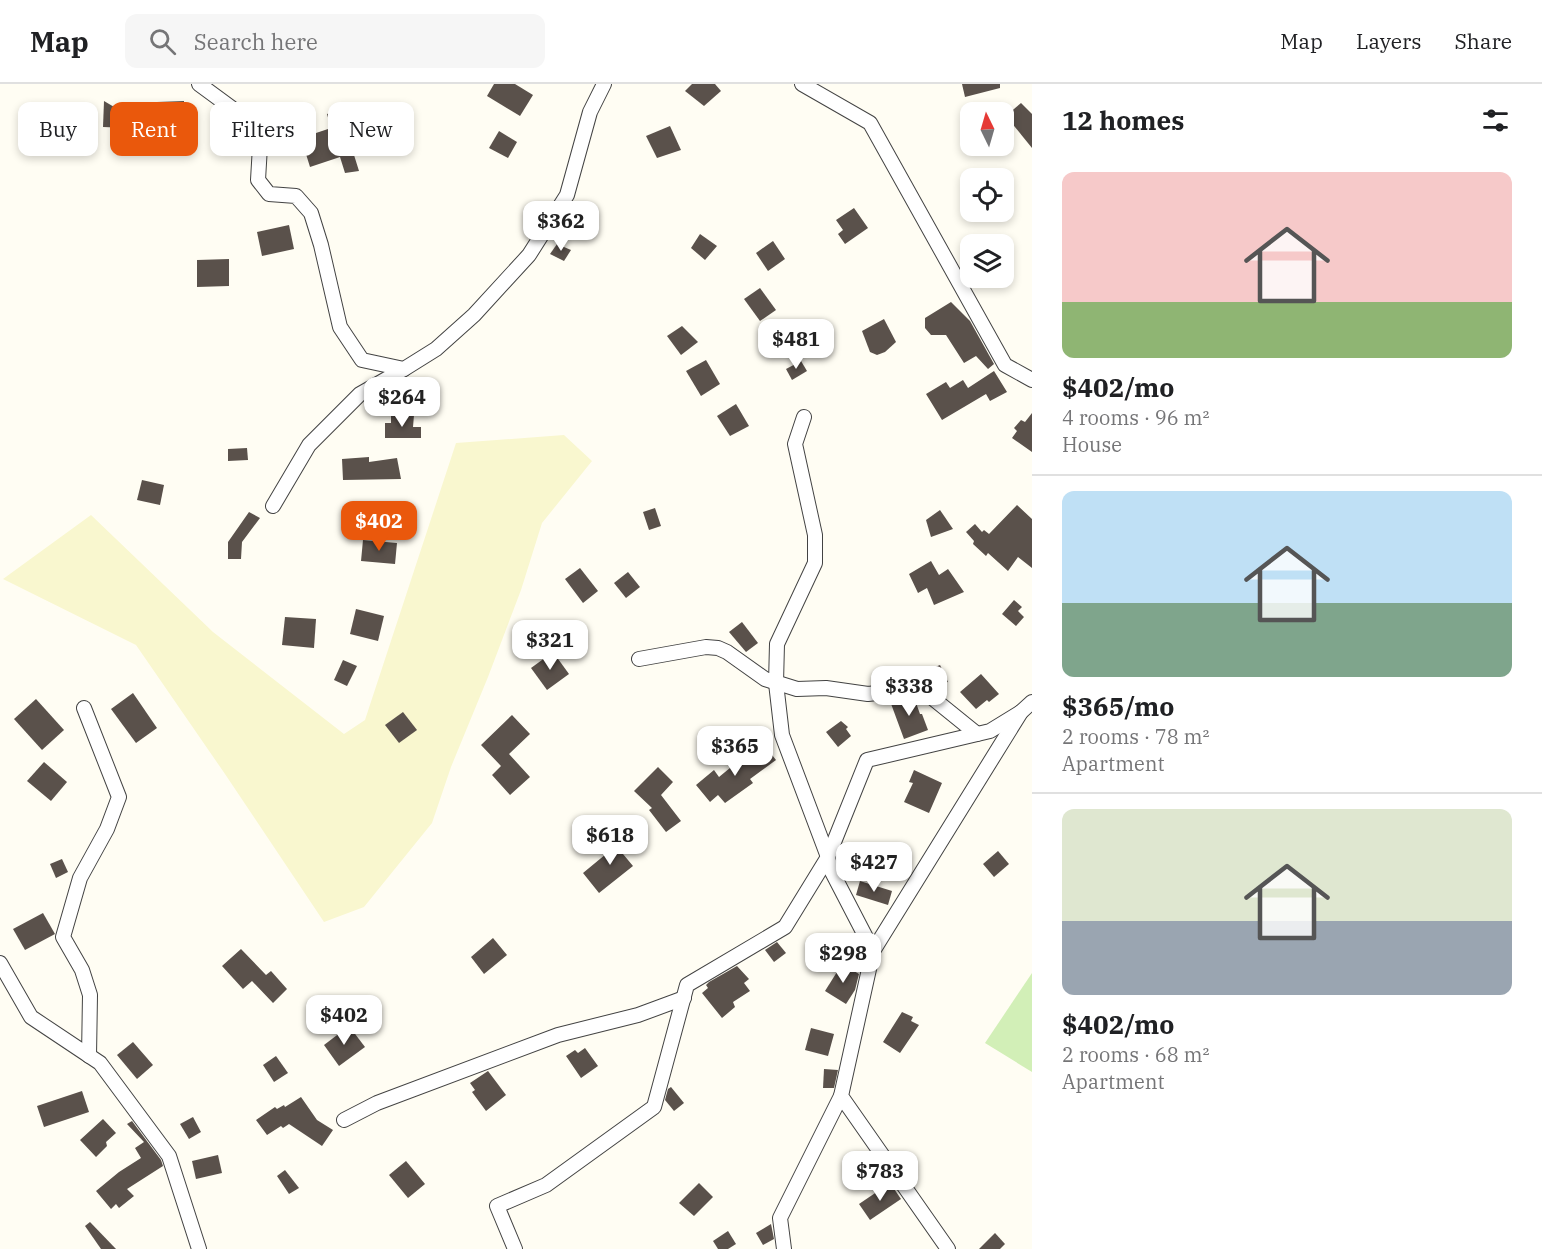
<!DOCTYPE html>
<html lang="en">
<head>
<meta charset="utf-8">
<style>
	body { margin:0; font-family:"IBM Plex Serif",serif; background:#f6f6f6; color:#202124; height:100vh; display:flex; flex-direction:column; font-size:22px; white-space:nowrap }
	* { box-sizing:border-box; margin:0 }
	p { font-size:20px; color:#757577 }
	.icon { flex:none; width:33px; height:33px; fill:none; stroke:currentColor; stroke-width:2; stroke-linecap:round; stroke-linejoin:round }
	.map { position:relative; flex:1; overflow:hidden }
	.sheet { display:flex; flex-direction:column; background:#fff; width:510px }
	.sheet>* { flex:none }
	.top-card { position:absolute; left:18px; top:18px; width:570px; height:54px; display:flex; gap:12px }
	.needle { width:39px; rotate:355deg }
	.buttons { position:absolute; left:960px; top:18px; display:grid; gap:12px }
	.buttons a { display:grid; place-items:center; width:54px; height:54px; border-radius:12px; background:#fff; box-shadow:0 3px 9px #0003; font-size:30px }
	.price { position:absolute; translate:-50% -51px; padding:0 14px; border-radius:12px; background:#fff; color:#222; font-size:20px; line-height:39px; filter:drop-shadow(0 2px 3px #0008) }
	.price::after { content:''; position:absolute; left:50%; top:36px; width:18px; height:14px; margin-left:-9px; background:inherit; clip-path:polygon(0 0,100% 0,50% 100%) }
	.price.on { background:#ea580c; color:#fff }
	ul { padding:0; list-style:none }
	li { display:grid; align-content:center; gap:12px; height:318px; padding:0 30px }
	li+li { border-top:2px solid #e0e0e0 }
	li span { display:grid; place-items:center; height:186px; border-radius:12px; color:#555 }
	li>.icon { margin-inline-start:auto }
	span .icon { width:108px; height:108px; fill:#fffc; stroke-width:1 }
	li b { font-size:26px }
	h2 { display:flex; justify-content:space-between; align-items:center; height:72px; padding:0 30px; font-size:26px }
	.tag { padding:0 21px; border-radius:12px; background:#fff; box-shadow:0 3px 9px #0003; font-size:21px; line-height:54px }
	.tag.on { background:#ea580c; color:#fff }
	header { display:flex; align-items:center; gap:36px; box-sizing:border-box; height:84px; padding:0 30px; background:#fff; border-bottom:2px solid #e0e0e0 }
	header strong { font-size:28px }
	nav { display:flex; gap:33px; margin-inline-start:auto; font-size:21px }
	.search { width:420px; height:54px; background:#f6f6f6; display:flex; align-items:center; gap:15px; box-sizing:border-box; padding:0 21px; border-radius:12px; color:#757577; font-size:22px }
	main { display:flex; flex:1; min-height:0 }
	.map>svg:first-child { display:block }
</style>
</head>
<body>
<header>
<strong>Map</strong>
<div class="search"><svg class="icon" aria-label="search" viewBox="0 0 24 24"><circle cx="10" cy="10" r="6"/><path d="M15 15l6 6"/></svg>Search here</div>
<nav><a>Map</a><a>Layers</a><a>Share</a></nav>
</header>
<main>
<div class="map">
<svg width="1032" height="1165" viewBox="0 0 1032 1165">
	<rect width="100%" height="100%" fill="#fffdf3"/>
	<path fill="#f9f7cf" d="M564 351 592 377 542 439 521 506 488 593 451 683 432 739 364 823 324 838 225 690 136 561 3 495 91 431 213 548 344 650 365 636 456 359Z"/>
	<path fill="#d2efb7" d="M1032 889V988L985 959Z"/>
	<g fill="#5a514b">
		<path d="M494 0H515L533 11 520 32 487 12Z"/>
		<path d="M692 0H715L721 7 704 22 685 7Z"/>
		<path d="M962 0H1000V4L965 13Z"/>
		<path d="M104 17 136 36 130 44 103 43Z"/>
		<path d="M184 17 185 50H158L157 18Z"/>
		<path d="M1021 19 1032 30V64L1006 32Z"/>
		<path d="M340 26 359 87 345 89 340 73 310 83 301 54 331 44 327 30Z"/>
		<path d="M670 42 681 66 657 74 646 52Z"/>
		<path d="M499 47 517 58 508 74 489 64Z"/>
		<path d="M854 124 868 144 845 160 838 150 843 146 836 136Z"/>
		<path d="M289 141 294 165 262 172 257 148Z"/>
		<path d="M700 150 717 162 705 176 691 164Z"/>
		<path d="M773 157 785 175 768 187 756 169Z"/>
		<path d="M557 160 571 166 564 177 550 170Z"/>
		<path d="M229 175V202L197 203V176Z"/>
		<path d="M760 204 776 226 760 237 744 215Z"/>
		<path d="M951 218 970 237 994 280 988 285 976 272 964 279 946 251H931L925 244V234Z"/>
		<path d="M884 235 896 258 885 268 877 271 870 268 862 247Z"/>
		<path d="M682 242 698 258 681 271 667 252Z"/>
		<path d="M706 276 720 300 701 312 686 287Z"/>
		<path d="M801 277 807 287 792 296 786 285Z"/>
		<path d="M994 287 1007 308 990 317 986 310 942 336 926 310 946 298 950 304 963 296 968 304Z"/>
		<path d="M736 320 749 342 730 352 717 332Z"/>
		<path d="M1032 329V368L1012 354 1017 347 1014 344 1021 336 1025 338Z"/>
		<path d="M414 331 413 343H421V354H385V339H391V332Z"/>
		<path d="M247 364 248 376 228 377V365Z"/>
		<path d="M369 373V378L397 374 401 395 343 396 342 375Z"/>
		<path d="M142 396 164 401 160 421 137 416Z"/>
		<path d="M1017 421 1032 435V484L1018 473 1008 487 988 469 986 472 973 460 974 457 966 448 975 440 982 448 984 446 989 450Z"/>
		<path d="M655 424 661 442 649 446 643 428Z"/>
		<path d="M940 426 953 445 931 453 926 436Z"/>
		<path d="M249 428 260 434 242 458 241 475H228V458Z"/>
		<path d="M363 456 397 459 395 480 361 477Z"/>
		<path d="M931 477 939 491 948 485 964 508 934 521 927 504 918 509 909 490Z"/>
		<path d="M580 484 598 507 583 519 565 495Z"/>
		<path d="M628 488 640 503 626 514 614 499Z"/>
		<path d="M1014 516 1022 523 1018 527 1024 533 1016 542 1002 530Z"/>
		<path d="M356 525 384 532 378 557 350 550Z"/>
		<path d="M285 533 316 535 314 564 282 561Z"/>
		<path d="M742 538 758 559 746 568 729 548Z"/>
		<path d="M553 568 569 590 547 606 531 584Z"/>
		<path d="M343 576 357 582 347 602 334 596Z"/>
		<path d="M940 581 948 598 936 601 930 585Z"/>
		<path d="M981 590 999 610 989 618 987 616 976 625 960 608Z"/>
		<path d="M133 609 157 644 136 659 111 625Z"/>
		<path d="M911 614 915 616 920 630H922L928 646 904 655 890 617Z"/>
		<path d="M36 615 64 646 42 666 14 635Z"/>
		<path d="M403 628 417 646 399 659 385 641Z"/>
		<path d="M512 631 530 650 509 670 530 693 510 711 492 691 501 682 481 661Z"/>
		<path d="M841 637 848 643 846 645 851 652 838 663 826 648Z"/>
		<path d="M765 662 776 676 750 695 753 699 725 719 718 711 710 718 696 701 714 686 719 693 736 679 739 682Z"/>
		<path d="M44 678 67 698 51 717 27 697Z"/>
		<path d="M658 683 673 698 661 711 681 737 666 748 649 726 652 724 634 707Z"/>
		<path d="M914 686 942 699 929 729 904 718 913 699 909 698Z"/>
		<path d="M629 751 636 759 623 770 633 782 599 809 583 789Z"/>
		<path d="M998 767 1009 780 994 793 983 780Z"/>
		<path d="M62 775 68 788 56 794 50 780Z"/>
		<path d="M860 797 892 807 888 821 856 811Z"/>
		<path d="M43 829 55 850 25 866 13 845Z"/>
		<path d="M493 854 507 871 484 890 471 873Z"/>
		<path d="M839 854 850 859 843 875 832 870Z"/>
		<path d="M777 858 786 869 774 878 765 866Z"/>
		<path d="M241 865 266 891 271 887 287 905 273 919 252 897 243 905 222 882Z"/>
		<path d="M842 880 859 890 855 906 846 920 825 907Z"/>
		<path d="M737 882 749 895 744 899 750 907 733 918 735 923 722 934 702 909 708 904 706 901 709 898Z"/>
		<path d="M902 928 913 933 911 937 919 941 900 969 883 958Z"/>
		<path d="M349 942 365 963 339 982 324 961Z"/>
		<path d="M811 944 834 950 828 972 805 966Z"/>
		<path d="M133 958 153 981 137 995 117 971Z"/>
		<path d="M585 964 598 982 581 994 566 972 575 966 578 969Z"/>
		<path d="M276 972 288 989 274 998 263 981Z"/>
		<path d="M824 985 838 986 834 1004H823Z"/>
		<path d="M488 987 506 1011 486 1027 472 1008 475 1006 470 999Z"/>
		<path d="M671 1003 684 1019 674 1027 665 1016 668 1005Z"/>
		<path d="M82 1007 89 1028 44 1043 37 1022Z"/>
		<path d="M301 1013 317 1036 333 1046 322 1062 289 1040 283 1044 281 1042 267 1051 256 1036 275 1023 277 1025 284 1021 285 1023Z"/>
		<path d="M193 1033 201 1048 189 1055 180 1040Z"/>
		<path d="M103 1035 116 1049 106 1058 107 1062 96 1073 80 1056Z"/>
		<path d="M132 1037 161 1076 163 1082 127 1105 134 1112 119 1124 116 1120 111 1125 96 1107 119 1088 141 1074 135 1064 144 1058 127 1040Z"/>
		<path d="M218 1071 222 1089 196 1095 192 1077Z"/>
		<path d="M406 1077 425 1100 408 1114 389 1091Z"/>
		<path d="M285 1086 299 1104 289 1110 277 1092Z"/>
		<path d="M699 1099 713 1113 694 1132 679 1119Z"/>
		<path d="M890 1099 901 1115 870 1136 859 1120Z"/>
		<path d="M90 1138 116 1165H101L85 1142Z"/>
		<path d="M771 1140 774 1155 763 1161 756 1149Z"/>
		<path d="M728 1147 736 1160 728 1165H718L713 1157Z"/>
		<path d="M995 1149 1005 1160 1000 1165H979Z"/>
	</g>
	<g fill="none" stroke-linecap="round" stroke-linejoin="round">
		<defs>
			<g id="minor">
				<path d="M199 0 252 39 260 62 258 96 269 110 296 112 311 129 321 161 340 243 362 276 404 285 436 265 474 231 529 171 567 111 590 28 604 0"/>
				<path d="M802 0 870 39 1005 281 1032 296"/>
				<path d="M804 333 795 360 815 451V479L777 560 776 599 782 651 828 773 831 786 873 867"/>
				<path d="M273 422 309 361 360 310 404 285"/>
				<path d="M639 575 706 563 718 564 727 568 765 595 797 605 826 604 868 610 912 605 930 612 977 650"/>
				<path d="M84 624 119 713 107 745 80 794 63 853 82 886 90 911 89 972"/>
				<path d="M0 879 31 933 100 979 169 1072 199 1165"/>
				<path d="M344 1036 377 1019 558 951 638 931 684 914"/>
				<path d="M515 1165 497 1122 546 1101 654 1023 687 901 785 843 828 773 867 676 990 647 1021 628"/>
				<path d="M784 1165 780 1134 841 1012"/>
				<path d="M948 1165 841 1012 873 867 1021 628 1032 618"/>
			</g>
		</defs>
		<use href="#minor" stroke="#434343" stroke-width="16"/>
		<use href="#minor" stroke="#fff" stroke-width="14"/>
	</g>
</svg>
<div class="buttons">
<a><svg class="needle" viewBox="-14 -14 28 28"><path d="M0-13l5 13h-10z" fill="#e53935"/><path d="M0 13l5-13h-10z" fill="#757577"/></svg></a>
<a><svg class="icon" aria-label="locate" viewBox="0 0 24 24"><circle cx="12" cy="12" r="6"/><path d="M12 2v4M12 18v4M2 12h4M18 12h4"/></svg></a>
<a><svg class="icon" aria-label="layers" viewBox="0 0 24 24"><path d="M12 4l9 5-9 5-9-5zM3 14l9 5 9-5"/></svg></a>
</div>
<b class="price" style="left:561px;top:168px">$362</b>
<b class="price" style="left:796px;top:286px">$481</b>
<b class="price" style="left:402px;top:344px">$264</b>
<b class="price on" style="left:379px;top:468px">$402</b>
<b class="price" style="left:550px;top:587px">$321</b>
<b class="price" style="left:909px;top:633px">$338</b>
<b class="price" style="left:735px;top:693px">$365</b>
<b class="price" style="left:610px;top:782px">$618</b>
<b class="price" style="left:874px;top:809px">$427</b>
<b class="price" style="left:843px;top:900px">$298</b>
<b class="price" style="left:344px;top:962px">$402</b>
<b class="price" style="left:880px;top:1118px">$783</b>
<div class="top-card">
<a class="tag">Buy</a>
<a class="tag on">Rent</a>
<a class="tag">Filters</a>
<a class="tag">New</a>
</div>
</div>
<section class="sheet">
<h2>12 homes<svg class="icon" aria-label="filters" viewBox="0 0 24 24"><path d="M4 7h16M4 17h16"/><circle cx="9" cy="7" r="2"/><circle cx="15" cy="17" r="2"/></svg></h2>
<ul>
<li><span style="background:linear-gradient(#f6c9c9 70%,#8fb573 0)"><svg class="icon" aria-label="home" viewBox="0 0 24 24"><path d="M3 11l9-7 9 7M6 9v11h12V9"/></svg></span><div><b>$402/mo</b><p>4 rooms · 96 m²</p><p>House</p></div></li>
<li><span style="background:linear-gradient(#bfe0f5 60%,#7fa58c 0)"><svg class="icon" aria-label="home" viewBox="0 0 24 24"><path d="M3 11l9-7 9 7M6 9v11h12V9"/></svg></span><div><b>$365/mo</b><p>2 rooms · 78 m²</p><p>Apartment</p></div></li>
<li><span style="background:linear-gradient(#dfe7d0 60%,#9aa5b1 0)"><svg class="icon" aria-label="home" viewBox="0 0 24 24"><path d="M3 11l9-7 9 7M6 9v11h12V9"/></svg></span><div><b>$402/mo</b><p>2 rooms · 68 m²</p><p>Apartment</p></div></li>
</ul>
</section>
</main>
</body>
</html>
